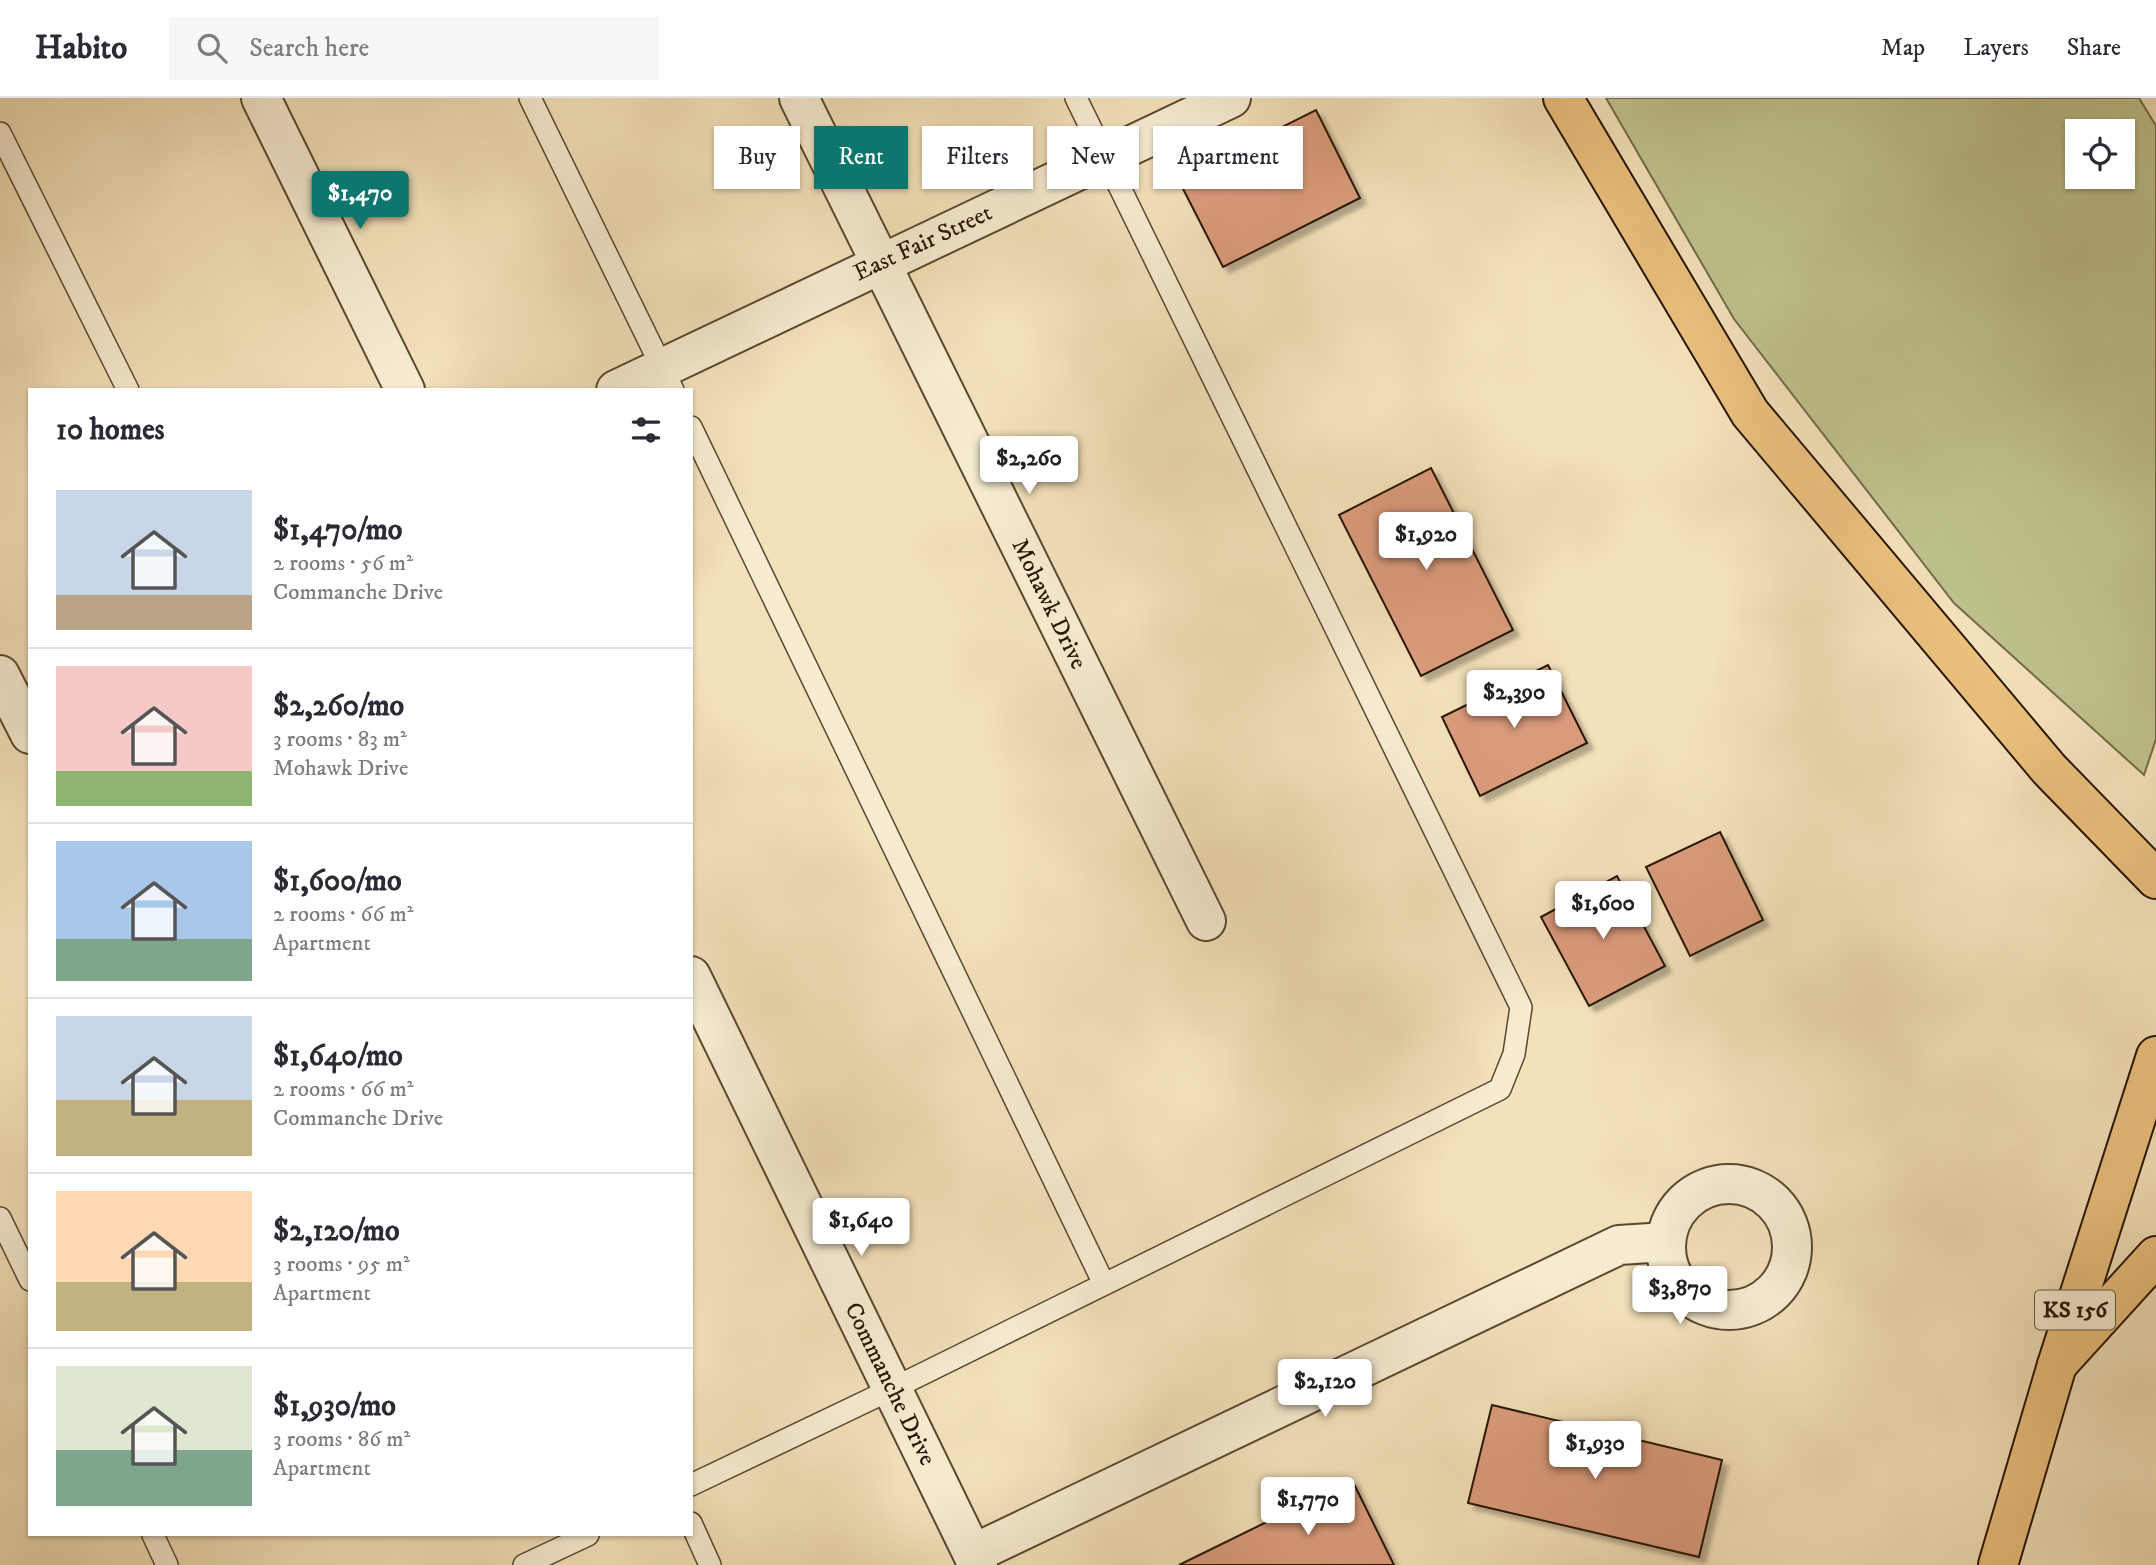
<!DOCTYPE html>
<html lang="en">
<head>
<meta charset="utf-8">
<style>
	body { margin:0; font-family:"IM FELL DW Pica",serif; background:#f7f7f7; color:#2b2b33; height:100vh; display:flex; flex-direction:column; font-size:26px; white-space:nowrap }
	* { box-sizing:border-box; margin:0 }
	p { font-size:23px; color:#7c7c81 }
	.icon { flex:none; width:38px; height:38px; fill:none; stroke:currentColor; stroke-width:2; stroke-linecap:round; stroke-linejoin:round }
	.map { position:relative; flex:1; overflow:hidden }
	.panel { position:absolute; left:28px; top:290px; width:665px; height:1148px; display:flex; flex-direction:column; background:#fff; border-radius:0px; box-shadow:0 2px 5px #0004 }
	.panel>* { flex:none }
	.hud { position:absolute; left:714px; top:28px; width:665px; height:63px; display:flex; gap:14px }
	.tools { position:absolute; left:2065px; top:21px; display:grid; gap:14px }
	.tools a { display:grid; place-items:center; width:70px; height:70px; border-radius:0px; background:#fff; box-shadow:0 2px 5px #0004; font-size:35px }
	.price { position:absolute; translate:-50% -60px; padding:0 16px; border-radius:7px; background:#fff; color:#222; font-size:23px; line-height:46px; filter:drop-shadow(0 2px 4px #0008) }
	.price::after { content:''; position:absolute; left:50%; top:42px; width:21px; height:16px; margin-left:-10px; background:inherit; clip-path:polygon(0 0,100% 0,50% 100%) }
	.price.active { background:#0f766e; color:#fff }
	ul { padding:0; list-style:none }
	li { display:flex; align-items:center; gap:21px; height:175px; padding:0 28px }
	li+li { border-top:2px solid #e1e1e2 }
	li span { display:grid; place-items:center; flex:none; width:196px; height:140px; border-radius:0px; color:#555 }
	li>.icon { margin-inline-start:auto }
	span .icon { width:84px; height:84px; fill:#fffc; stroke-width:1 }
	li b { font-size:30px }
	h2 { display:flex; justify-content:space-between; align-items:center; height:84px; padding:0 28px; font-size:30px }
	.tag { padding:0 24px; border-radius:0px; background:#fff; box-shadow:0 2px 5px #0004; font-size:24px; line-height:63px }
	.tag.active { background:#0f766e; color:#fff }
	header { display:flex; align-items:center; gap:42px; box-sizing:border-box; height:98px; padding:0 35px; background:#fff; border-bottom:2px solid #e1e1e2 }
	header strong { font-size:33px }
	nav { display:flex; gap:38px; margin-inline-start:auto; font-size:24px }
	.search { width:490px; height:63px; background:#f7f7f7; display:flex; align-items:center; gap:18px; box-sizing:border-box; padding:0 24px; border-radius:0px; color:#7c7c81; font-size:26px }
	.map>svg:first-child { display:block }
</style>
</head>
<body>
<header>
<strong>Habito</strong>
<div class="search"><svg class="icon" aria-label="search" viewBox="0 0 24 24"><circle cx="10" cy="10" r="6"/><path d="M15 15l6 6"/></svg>Search here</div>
<nav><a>Map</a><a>Layers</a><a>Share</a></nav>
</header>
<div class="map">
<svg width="2156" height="1467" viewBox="0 0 2156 1467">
	<defs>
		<filter id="shadow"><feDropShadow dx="6" dy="6" stdDeviation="2" flood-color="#0004"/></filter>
	</defs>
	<rect width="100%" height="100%" fill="#f3e1ba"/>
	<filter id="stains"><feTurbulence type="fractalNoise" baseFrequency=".00286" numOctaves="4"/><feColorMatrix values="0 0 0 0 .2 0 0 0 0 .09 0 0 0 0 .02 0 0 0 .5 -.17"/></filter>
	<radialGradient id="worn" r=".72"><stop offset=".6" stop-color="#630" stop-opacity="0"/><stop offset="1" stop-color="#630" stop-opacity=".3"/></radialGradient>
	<path fill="#bfc28d" stroke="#736c48" stroke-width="2" fill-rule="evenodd" d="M1606 0H2139L2156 28V641L2144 677 1954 505 1734 221ZM2077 33H2123V79H2077Z"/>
	<g fill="#da9b7c" stroke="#271502" stroke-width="2" filter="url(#shadow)">
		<path d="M1316 12 1360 100 1223 169 1178 81Z"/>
		<path d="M1431 370 1513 532 1421 578 1339 417Z"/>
		<path d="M1548 567 1587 645 1480 698 1442 619Z"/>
		<path d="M1720 734 1763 822 1690 858 1646 769Z"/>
		<path d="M1617 778 1665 868 1589 908 1541 819Z"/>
		<path d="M1492 1307 1722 1362 1699 1459 1468 1405Z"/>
		<path d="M1352 1382 1394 1467H1179Z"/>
	</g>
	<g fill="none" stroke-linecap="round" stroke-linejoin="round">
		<defs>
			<g id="service">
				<path d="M530 0 673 292"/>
				<path d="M0 35 128 292"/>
				<path d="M691 329 1104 1186"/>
				<path d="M0 1120 30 1182"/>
				<path d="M691 1387 892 1291 1500 991 1514 956 1521 909 1076 0"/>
				<path d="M691 1425 710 1467"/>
				<path d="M153 1437 167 1467"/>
				<path d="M524 1467 588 1437"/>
			</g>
			<g id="minor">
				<path d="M261 0 405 292"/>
				<path d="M799 0 1206 823"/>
				<path d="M616 292 1231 0"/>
				<path d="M0 577 30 636"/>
				<path d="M691 878 978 1467"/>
				<circle cx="1729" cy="1149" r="63"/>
				<path d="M973 1456 1619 1147 1666 1144"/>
			</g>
			<path id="primary" d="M1998 1467 2057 1267 2156 958"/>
			<g id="trunk">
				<path d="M1563 0 1750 315 2049 671 2156 781"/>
				<path d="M2057 1267 2156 1158"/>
			</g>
		</defs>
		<use href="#service" stroke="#5a4830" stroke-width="24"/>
		<use href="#minor" stroke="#5a4830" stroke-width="42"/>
		<use href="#primary" stroke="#271502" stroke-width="42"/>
		<use href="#trunk" stroke="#271502" stroke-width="42"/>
		<use href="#service" stroke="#f7ecd2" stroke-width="21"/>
		<use href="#minor" stroke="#f7ecd2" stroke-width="38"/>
		<use href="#primary" stroke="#eac07d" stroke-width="38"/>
		<use href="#trunk" stroke="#eac07d" stroke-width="38"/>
	</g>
	<g text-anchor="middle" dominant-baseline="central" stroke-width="6" stroke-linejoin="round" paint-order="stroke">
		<rect fill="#f7ecd2" stroke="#655640" stroke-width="2" x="2035" y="1192.5" width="80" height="39" rx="5"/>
		<g font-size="23" font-weight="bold" fill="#271502">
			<text x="2075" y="1212">KS 156</text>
		</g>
		<g font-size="24" fill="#271502" stroke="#f7ecd2">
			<text transform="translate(923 145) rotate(-25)">East Fair Street</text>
			<text transform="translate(1049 506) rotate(64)">Mohawk Drive</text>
			<text transform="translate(890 1286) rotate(64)">Commanche Drive</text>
		</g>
	</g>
	<rect width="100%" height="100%" filter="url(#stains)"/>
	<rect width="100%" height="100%" fill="url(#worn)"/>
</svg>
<div class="tools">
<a><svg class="icon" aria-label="locate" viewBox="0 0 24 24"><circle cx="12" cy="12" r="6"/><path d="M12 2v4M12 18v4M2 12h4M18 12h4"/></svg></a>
</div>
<b class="price active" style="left:360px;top:133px">$1,470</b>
<b class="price" style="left:1029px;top:398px">$2,260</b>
<b class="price" style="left:1426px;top:474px">$1,920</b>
<b class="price" style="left:1514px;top:632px">$2,390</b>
<b class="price" style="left:1603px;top:843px">$1,600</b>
<b class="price" style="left:861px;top:1160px">$1,640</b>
<b class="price" style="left:1680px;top:1228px">$3,870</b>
<b class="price" style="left:1325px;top:1321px">$2,120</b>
<b class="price" style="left:1595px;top:1383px">$1,930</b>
<b class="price" style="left:1308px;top:1439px">$1,770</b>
<div class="hud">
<a class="tag">Buy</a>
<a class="tag active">Rent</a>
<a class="tag">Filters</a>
<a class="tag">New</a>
<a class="tag">Apartment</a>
</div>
<section class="panel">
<h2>10 homes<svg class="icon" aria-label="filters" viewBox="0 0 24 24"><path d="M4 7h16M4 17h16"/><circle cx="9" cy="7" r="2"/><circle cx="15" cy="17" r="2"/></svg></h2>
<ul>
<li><span style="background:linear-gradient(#c9d6e8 75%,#b9a48a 0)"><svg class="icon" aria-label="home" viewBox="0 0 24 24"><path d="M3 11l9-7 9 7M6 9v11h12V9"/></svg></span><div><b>$1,470/mo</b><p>2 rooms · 56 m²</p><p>Commanche Drive</p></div></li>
<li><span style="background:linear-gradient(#f6c9c9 75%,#8fb573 0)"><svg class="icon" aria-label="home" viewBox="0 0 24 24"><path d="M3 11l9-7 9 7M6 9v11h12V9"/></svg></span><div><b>$2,260/mo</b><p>3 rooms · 83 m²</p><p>Mohawk Drive</p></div></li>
<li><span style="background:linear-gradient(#a9c7e8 70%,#7fa58c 0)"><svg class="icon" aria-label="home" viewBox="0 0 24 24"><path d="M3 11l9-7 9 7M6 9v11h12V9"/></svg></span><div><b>$1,600/mo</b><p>2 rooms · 66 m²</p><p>Apartment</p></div></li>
<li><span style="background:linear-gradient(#c9d6e8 60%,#c2b280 0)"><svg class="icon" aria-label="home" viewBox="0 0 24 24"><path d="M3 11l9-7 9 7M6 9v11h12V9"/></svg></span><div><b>$1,640/mo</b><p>2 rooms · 66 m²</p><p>Commanche Drive</p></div></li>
<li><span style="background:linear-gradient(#ffd9b3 65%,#c2b280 0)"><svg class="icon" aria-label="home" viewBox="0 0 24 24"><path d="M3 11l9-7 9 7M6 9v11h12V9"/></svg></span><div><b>$2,120/mo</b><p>3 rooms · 95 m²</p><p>Apartment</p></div></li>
<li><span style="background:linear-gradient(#dfe7d0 60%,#7fa58c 0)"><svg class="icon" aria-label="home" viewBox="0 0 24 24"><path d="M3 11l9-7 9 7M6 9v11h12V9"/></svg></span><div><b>$1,930/mo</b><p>3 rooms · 86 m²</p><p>Apartment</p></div></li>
</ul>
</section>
</div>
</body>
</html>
